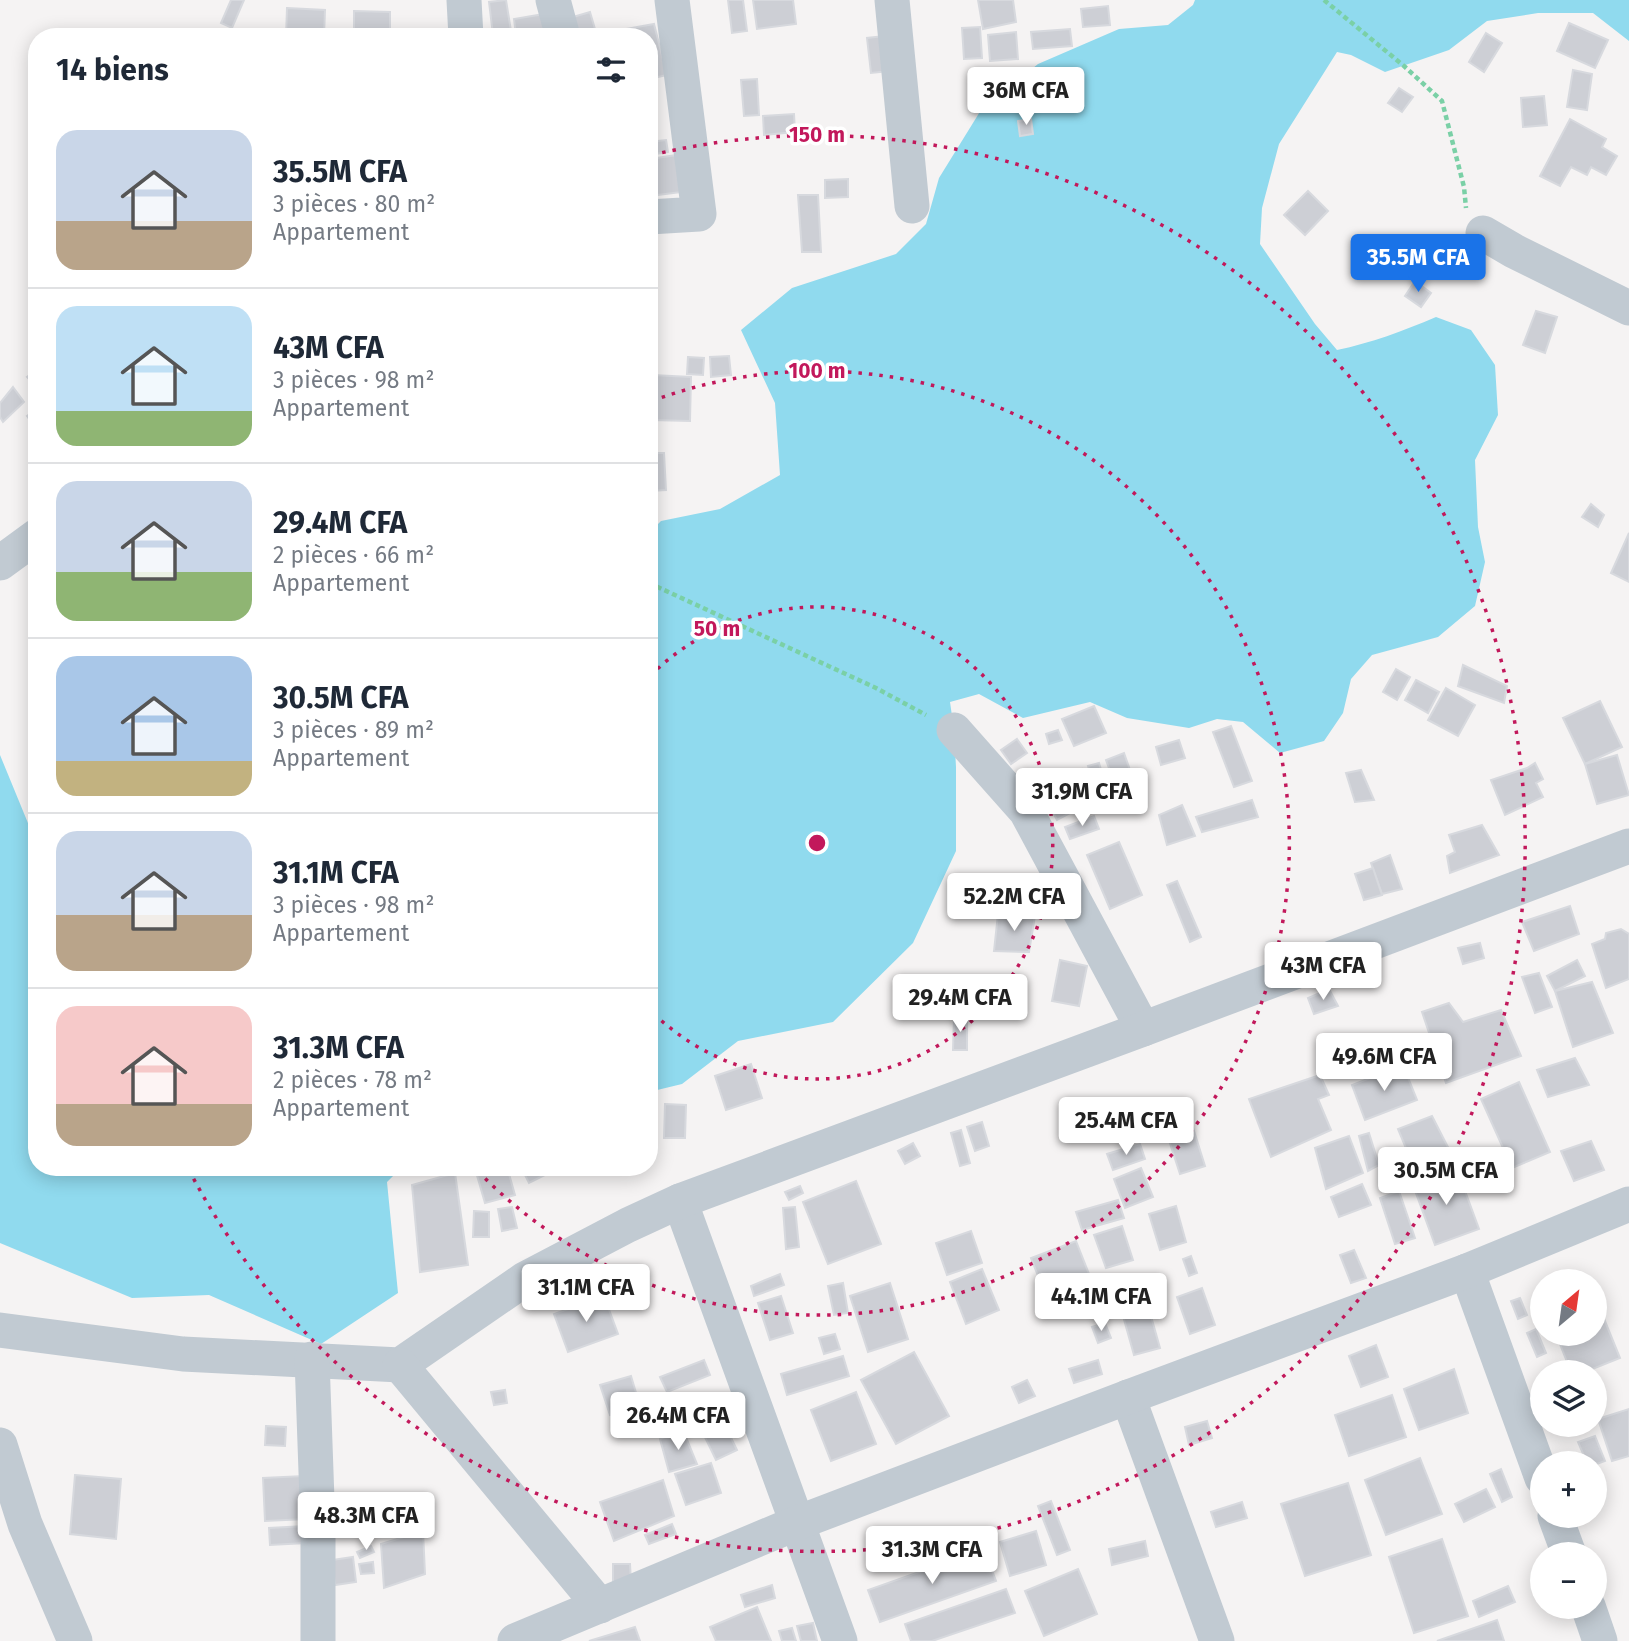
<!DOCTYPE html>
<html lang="fr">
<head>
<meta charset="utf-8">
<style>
	body { margin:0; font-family:"Fira Sans",sans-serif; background:#f6f6f7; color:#1f2937; height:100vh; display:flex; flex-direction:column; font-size:26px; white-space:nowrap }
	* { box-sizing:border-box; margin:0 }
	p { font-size:23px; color:#747a83 }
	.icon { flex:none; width:38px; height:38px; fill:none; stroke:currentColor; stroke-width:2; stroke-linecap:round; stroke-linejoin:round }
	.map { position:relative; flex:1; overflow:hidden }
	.sheet { position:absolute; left:28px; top:28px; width:630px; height:1148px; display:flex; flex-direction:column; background:#fff; border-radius:28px; box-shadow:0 4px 18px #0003 }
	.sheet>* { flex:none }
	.needle { width:46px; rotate:29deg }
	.fabs { position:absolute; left:1530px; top:1269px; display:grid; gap:14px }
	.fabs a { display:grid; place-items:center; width:77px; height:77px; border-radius:50%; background:#fff; box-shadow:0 4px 18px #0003; font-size:35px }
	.price { position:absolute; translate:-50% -60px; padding:0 16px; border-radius:7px; background:#fff; color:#222; font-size:23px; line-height:46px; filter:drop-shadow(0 2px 4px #0008) }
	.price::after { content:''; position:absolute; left:50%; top:42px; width:21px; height:16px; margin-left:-10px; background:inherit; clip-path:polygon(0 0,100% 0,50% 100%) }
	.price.active { background:#1a73e8; color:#fff }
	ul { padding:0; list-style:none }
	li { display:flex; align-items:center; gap:21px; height:175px; padding:0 28px }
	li+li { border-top:2px solid #e0e1e3 }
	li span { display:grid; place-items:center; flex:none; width:196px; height:140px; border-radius:21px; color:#555 }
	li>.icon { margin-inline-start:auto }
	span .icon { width:84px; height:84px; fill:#fffc; stroke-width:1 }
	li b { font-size:30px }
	h2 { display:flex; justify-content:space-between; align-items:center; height:84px; padding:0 28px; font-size:30px }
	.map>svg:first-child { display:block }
</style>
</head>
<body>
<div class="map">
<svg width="1629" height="1641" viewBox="0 0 1629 1641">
	<rect width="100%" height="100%" fill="#f5f3f3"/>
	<g fill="#90daee">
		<path d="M1195 0H1629V41L1593 13H1538L1487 21 1449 50 1385 72 1351 55 1337 52 1279 144 1262 208 1260 244 1315 324 1337 350C1371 343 1403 331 1436 317L1471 330 1495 365 1498 415 1475 460 1478 527 1485 562 1475 606 1438 637 1372 655 1351 679 1343 713 1324 741 1280 753 1243 722 1217 719 1189 728 1127 718 1090 702 1023 718 979 694 950 702 954 730 956 767V851L913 943 833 1022 738 1041 682 1084 649 1092V533L661 521 720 509 780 475 775 403 741 330 792 288 896 254 926 224 939 178 981 110 1038 64 1119 29 1168 25 1193 5Z"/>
		<path d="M0 755 37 845V1167H402L387 1182 398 1293 321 1344 209 1295 132 1298 0 1243Z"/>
	</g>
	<g fill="#cdcfd5" stroke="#d7d9de" stroke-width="2">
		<path d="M231 0H244L232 28 221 23Z"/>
		<path d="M506 0 511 31 493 35 489 2Z"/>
		<path d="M728 0H743L747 31 732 33Z"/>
		<path d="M753 0H793L796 24 757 29Z"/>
		<path d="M978 0H1013L1016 22 983 29Z"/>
		<path d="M1108 6 1110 25 1083 27 1081 9Z"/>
		<path d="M287 8 325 10 324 37H286Z"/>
		<path d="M354 11 390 12V37H354Z"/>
		<path d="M590 12 595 29 577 34 573 17Z"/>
		<path d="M544 14 547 31 516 35 514 19Z"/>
		<path d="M1569 23 1608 40 1595 68 1557 51Z"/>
		<path d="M654 24 667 75 649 79V37H616L615 31Z"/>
		<path d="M980 27 982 58 964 59 962 28Z"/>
		<path d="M1070 29 1072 46 1033 49 1031 32Z"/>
		<path d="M1016 32 1018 59 990 61 988 35Z"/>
		<path d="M1486 33 1502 43 1484 72 1469 62Z"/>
		<path d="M884 36 889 71 871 73 867 38Z"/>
		<path d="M1573 70 1592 74 1587 110 1567 107Z"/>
		<path d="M757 79 759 115 744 116 741 80Z"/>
		<path d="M1399 88 1413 97 1402 112 1388 103Z"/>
		<path d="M1544 96 1547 125 1523 127 1521 98Z"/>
		<path d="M794 114 795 132 764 135 763 116Z"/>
		<path d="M1031 119 1033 134 1020 136 1018 121Z"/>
		<path d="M1570 119 1606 139 1602 147 1617 156 1606 175 1591 167 1587 175 1571 167 1560 186 1540 176Z"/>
		<path d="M666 140 668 152 649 155V142Z"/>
		<path d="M677 155 682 192 649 196V159Z"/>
		<path d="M848 179V197L825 198V180Z"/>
		<path d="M1308 191 1328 211 1305 235 1284 215Z"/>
		<path d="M798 195H818L821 252H802Z"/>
		<path d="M1415 281 1431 293 1421 307 1405 296Z"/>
		<path d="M1536 311 1557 317 1545 353 1523 345Z"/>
		<path d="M729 356 731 375 711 377 710 357Z"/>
		<path d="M688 357 704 358 703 375 687 374Z"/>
		<path d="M37 370V388L27 377Z"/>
		<path d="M652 375 691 377 690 421 651 420Z"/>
		<path d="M13 387 24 402 3 422 0 417V403Z"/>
		<path d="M37 409V427H35L27 416Z"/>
		<path d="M649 453H664L666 490 649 491Z"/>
		<path d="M1591 504 1604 515 1598 527 1582 517Z"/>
		<path d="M1629 533V582L1611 573Z"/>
		<path d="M1463 665 1507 686 1504 703 1458 686Z"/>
		<path d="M1396 669 1410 677 1397 700 1383 692Z"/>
		<path d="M1416 680 1439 692 1428 713 1405 700Z"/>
		<path d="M1446 688 1475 705 1458 736 1428 720Z"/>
		<path d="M1600 701 1622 747 1585 764 1563 718Z"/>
		<path d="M1094 706 1106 733 1074 746 1062 719Z"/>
		<path d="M1231 726 1252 781 1234 787 1213 732Z"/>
		<path d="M1058 730 1062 740 1049 744 1046 734Z"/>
		<path d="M1017 739 1027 753 1011 764 1001 750Z"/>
		<path d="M1179 740 1185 758 1161 765 1156 747Z"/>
		<path d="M1124 753 1136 787 1118 793 1106 760Z"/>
		<path d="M1617 755 1629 795 1597 804 1585 764Z"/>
		<path d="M1099 763 1109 796 1099 799 1088 766Z"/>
		<path d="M1535 763 1543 779 1536 783 1543 797 1505 815 1491 780 1527 768Z"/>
		<path d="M1082 769 1091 797 1069 803 1055 797 1049 779Z"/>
		<path d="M1361 770 1374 800 1355 802 1346 773Z"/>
		<path d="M1252 800 1258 817 1202 832 1196 817Z"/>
		<path d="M1064 803 1070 813 1057 820 1051 809Z"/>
		<path d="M1182 805 1195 836 1167 845 1159 815Z"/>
		<path d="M1094 816 1099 829 1070 839 1065 827Z"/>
		<path d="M1482 825 1499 855 1450 873 1447 856 1455 852 1449 835Z"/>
		<path d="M1119 842 1142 895 1110 909 1087 855Z"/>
		<path d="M1390 855 1402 889 1382 894 1371 863Z"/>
		<path d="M1373 868 1382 895 1364 900 1355 874Z"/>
		<path d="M1177 881 1201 937 1190 942 1167 885Z"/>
		<path d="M1570 906 1579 934 1534 951 1522 922Z"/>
		<path d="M998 914 1035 916 1029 952 994 951Z"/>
		<path d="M1621 929 1629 934V979L1606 988 1592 944 1605 939 1606 933Z"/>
		<path d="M1480 943 1484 958 1463 964 1458 948Z"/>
		<path d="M1060 960 1087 966 1079 1006 1052 1001Z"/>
		<path d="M1577 960 1585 976 1555 991 1547 976Z"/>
		<path d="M1539 973 1552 1007 1535 1013 1522 977Z"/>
		<path d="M1592 982 1613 1033 1573 1047 1555 991Z"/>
		<path d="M1329 989 1338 1006 1314 1014 1308 998Z"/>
		<path d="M1449 1003 1463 1022 1501 1010 1521 1056 1446 1083 1422 1012Z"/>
		<path d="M954 1017H967V1050H953Z"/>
		<path d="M1575 1058 1589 1085 1548 1097 1537 1070Z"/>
		<path d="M751 1064 762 1098 726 1110 715 1076Z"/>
		<path d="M1403 1065 1417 1100 1365 1120 1352 1085Z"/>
		<path d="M1320 1075 1329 1095 1318 1099 1331 1130 1271 1157 1249 1099Z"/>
		<path d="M1519 1082 1550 1152 1512 1168 1481 1099Z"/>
		<path d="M1184 1099 1205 1166 1180 1174 1158 1107Z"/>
		<path d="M665 1104 686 1105 685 1138H664Z"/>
		<path d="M1432 1116 1454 1159 1404 1175 1400 1157 1408 1153 1398 1129Z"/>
		<path d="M982 1122 989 1146 975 1151 967 1127Z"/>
		<path d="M961 1130 970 1163 960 1166 951 1133Z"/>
		<path d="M1369 1133 1379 1165 1368 1171 1359 1136Z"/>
		<path d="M1349 1136 1363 1173 1326 1189 1315 1148Z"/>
		<path d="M1591 1141 1604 1170 1574 1181 1561 1151Z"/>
		<path d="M913 1143 920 1156 905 1164 898 1151Z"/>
		<path d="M1140 1144 1145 1159 1113 1170 1107 1154Z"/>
		<path d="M1476 1161 1483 1180 1472 1184 1465 1165Z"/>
		<path d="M494 1167H507L515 1195 485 1203 476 1172Z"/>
		<path d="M521 1167H558L559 1168 529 1183Z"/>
		<path d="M1141 1168 1153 1197 1125 1208 1114 1179Z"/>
		<path d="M1457 1169 1479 1229 1435 1245 1413 1185Z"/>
		<path d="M455 1173 468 1265 420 1272 412 1185Z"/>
		<path d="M856 1181 881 1244 828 1264 803 1202Z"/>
		<path d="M1362 1184 1371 1205 1339 1217 1331 1197Z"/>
		<path d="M800 1186 803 1193 789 1200 785 1192Z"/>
		<path d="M1399 1191 1415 1238 1395 1244 1380 1198Z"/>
		<path d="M1118 1200 1124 1218 1082 1230 1076 1212Z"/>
		<path d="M1176 1206 1186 1242 1160 1250 1149 1214Z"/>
		<path d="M512 1207 517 1228 502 1231 498 1209Z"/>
		<path d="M795 1207 799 1247 786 1249 783 1208Z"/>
		<path d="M474 1211 489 1212V1237H473Z"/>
		<path d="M1122 1226 1133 1260 1106 1268 1094 1235Z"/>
		<path d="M971 1231 982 1263 947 1275 936 1243Z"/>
		<path d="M1076 1241 1089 1274 1044 1291 1031 1258Z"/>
		<path d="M1354 1250 1366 1278 1351 1283 1340 1255Z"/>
		<path d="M1191 1256 1197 1273 1189 1276 1183 1259Z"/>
		<path d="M982 1269 999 1310 966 1324 950 1282Z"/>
		<path d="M780 1274 784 1285 754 1296 751 1286Z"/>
		<path d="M843 1283 848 1313 834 1315 828 1286Z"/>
		<path d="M890 1283 908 1339 868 1352 850 1296Z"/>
		<path d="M1116 1283 1124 1304 1111 1309 1104 1287Z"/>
		<path d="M1202 1288 1215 1325 1190 1334 1177 1297Z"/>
		<path d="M1594 1294 1620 1358 1585 1372H1571L1556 1334H1594Z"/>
		<path d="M604 1296 618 1334 568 1352 554 1314Z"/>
		<path d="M781 1296 793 1333 770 1340 758 1303Z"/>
		<path d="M1520 1298 1527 1315 1518 1319 1511 1301Z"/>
		<path d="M1149 1309 1160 1348 1134 1355 1123 1316Z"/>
		<path d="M1105 1323 1111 1338 1098 1343 1092 1327Z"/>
		<path d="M1536 1329 1546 1353 1537 1357 1527 1333Z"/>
		<path d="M835 1334 840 1349 824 1354 819 1338Z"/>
		<path d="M1376 1345 1388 1377 1361 1387 1349 1356Z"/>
		<path d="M914 1352 949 1416 896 1444 861 1380Z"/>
		<path d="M843 1356 849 1376 787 1395 781 1374Z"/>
		<path d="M704 1360 710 1375 667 1392 660 1377Z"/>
		<path d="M1098 1360 1102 1374 1074 1383 1069 1369Z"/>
		<path d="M1454 1369 1468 1413 1419 1430 1404 1389Z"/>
		<path d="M631 1376 640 1406 610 1415 600 1385Z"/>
		<path d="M1027 1380 1035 1396 1019 1403 1012 1387Z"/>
		<path d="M505 1390 507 1403 494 1405 491 1392Z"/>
		<path d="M856 1392 876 1444 831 1461 811 1410Z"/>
		<path d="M1392 1395 1406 1437 1349 1456 1335 1415Z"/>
		<path d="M1629 1409V1456L1612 1461 1598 1419Z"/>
		<path d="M721 1417 737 1450 716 1460 700 1427Z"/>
		<path d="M1207 1421 1212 1438 1189 1445 1185 1427Z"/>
		<path d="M266 1426 286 1427 285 1446 265 1445Z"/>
		<path d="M683 1430 697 1464 669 1472 660 1439Z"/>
		<path d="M1595 1436 1605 1461 1594 1465V1463H1587L1578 1442Z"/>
		<path d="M1420 1458 1442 1514 1386 1535 1365 1480Z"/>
		<path d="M711 1463 721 1493 686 1505 675 1474Z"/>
		<path d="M1501 1469 1512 1497 1502 1502 1490 1474Z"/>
		<path d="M75 1475 121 1479 116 1539 70 1534Z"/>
		<path d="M304 1476 306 1519 265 1521 263 1478Z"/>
		<path d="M663 1480 674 1516 614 1541 600 1502Z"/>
		<path d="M1348 1483 1371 1555 1305 1576 1281 1504Z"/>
		<path d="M1486 1489 1495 1507 1464 1522 1455 1504Z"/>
		<path d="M1051 1501 1070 1550 1057 1555 1038 1506Z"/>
		<path d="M1242 1502 1247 1518 1216 1527 1211 1512Z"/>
		<path d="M672 1524 676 1534 649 1544 645 1535Z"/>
		<path d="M305 1526 306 1543 270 1545 269 1528Z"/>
		<path d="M423 1531 425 1574 384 1588 381 1544Z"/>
		<path d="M1036 1531 1046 1565 1010 1576 1000 1542Z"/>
		<path d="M1442 1539 1468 1616 1414 1633 1389 1557Z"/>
		<path d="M1145 1541 1148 1556 1112 1565 1109 1549Z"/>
		<path d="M371 1546 374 1552 360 1558 357 1552Z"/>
		<path d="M984 1549 996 1581 880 1622 868 1590Z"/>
		<path d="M353 1557 356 1582 335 1585 332 1560Z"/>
		<path d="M373 1562 374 1573 361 1574 359 1564Z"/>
		<path d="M613 1564H630L631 1582H613Z"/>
		<path d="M1078 1569 1097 1614 1044 1636 1025 1591Z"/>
		<path d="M772 1585 775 1598 745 1607 741 1595Z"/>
		<path d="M1508 1586 1515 1602 1479 1617 1473 1601Z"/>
		<path d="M1006 1589 1015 1613 932 1641H911L905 1624Z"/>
		<path d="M757 1607 771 1641H716L710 1627Z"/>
		<path d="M1497 1620 1504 1641H1437Z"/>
		<path d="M813 1623 817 1641H801L797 1626Z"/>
		<path d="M635 1627 640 1641H589Z"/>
		<path d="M792 1628 796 1641H782L779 1631Z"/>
	</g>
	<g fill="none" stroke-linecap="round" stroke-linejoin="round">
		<g stroke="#7ad0a6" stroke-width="4.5" stroke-dasharray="5 3.5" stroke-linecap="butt">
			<path d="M1324 0 1404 66 1442 101 1464 187 1466 208"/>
			<path d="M649 583 876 688 926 715"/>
		</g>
		<g stroke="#c1cad2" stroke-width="35">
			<path d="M464 0 466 37"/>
			<path d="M553 0 563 37"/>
			<path d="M892 0 912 206"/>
			<path d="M649 217 699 214 672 0"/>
			<path d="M1483 233 1514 251 1629 308"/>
			<path d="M0 563 37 536"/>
			<path d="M954 730 1026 811 1143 1029"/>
			<path d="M680 1201 840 1641"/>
			<path d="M1467 1271 1542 1478"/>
			<path d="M0 1330 183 1354 400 1365 525 1279 628 1225 680 1201 1143 1029 1629 846"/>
			<path d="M312 1359 318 1528V1641"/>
			<path d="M400 1365 600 1606"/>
			<path d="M1128 1397 1217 1641"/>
			<path d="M0 1445 25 1524 75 1641"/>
			<path d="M1555 1516 1569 1554"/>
			<path d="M1588 1606 1600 1641"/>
			<path d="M515 1641 797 1523 1128 1397 1467 1271 1629 1204"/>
		</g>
	</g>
	<g fill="none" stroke="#c2185b" stroke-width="3.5" stroke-dasharray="3.5 7">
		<path d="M650 676A236 236 0 1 1 650 1010"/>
		<path d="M652 401A472 472 0 1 1 475 1168"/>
		<path d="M652 155A708 708 0 1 1 189 1170"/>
	</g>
	<circle cx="817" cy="843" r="10" fill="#c2185b" stroke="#fff" stroke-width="3.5"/>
	<g font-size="21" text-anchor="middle" font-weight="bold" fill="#c2185b" stroke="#fff" stroke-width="7" stroke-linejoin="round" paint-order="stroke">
		<text x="817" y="142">150 m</text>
		<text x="817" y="378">100 m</text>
		<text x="717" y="636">50 m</text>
	</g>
</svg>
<div class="fabs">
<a><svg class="needle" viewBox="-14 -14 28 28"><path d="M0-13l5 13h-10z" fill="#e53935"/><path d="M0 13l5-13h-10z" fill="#747a83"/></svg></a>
<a><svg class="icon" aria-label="layers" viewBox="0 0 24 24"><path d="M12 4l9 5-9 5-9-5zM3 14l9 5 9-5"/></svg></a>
<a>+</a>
<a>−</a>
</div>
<b class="price" style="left:1026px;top:127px">36M CFA</b>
<b class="price active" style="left:1418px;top:294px">35.5M CFA</b>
<b class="price" style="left:1082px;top:828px">31.9M CFA</b>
<b class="price" style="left:1014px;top:933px">52.2M CFA</b>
<b class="price" style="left:1323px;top:1002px">43M CFA</b>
<b class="price" style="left:960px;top:1034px">29.4M CFA</b>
<b class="price" style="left:1384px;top:1093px">49.6M CFA</b>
<b class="price" style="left:1126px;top:1157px">25.4M CFA</b>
<b class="price" style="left:1446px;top:1207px">30.5M CFA</b>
<b class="price" style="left:586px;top:1324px">31.1M CFA</b>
<b class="price" style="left:1101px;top:1333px">44.1M CFA</b>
<b class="price" style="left:678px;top:1452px">26.4M CFA</b>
<b class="price" style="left:366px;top:1552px">48.3M CFA</b>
<b class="price" style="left:932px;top:1586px">31.3M CFA</b>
<section class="sheet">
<h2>14 biens<svg class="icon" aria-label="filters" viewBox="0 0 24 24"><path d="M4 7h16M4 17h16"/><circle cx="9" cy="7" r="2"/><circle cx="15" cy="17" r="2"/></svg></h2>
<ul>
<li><span style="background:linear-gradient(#c9d6e8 65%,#b9a48a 0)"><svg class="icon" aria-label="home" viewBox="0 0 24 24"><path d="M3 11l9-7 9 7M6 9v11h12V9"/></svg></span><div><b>35.5M CFA</b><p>3 pièces · 80 m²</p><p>Appartement</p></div></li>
<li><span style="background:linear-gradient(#bfe0f5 75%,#8fb573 0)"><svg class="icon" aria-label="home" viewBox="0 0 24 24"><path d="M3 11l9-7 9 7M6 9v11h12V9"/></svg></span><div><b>43M CFA</b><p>3 pièces · 98 m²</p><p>Appartement</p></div></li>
<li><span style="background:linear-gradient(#c9d6e8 65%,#8fb573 0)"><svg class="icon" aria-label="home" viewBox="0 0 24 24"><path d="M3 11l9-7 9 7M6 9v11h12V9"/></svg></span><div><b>29.4M CFA</b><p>2 pièces · 66 m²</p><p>Appartement</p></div></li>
<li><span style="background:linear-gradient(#a9c7e8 75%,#c2b280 0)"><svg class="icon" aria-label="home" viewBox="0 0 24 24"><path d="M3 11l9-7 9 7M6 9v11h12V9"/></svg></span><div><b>30.5M CFA</b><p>3 pièces · 89 m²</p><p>Appartement</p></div></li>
<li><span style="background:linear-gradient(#c9d6e8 60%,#b9a48a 0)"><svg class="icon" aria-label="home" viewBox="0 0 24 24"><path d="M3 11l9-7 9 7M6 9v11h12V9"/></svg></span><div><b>31.1M CFA</b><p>3 pièces · 98 m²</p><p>Appartement</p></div></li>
<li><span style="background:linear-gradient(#f6c9c9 70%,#b9a48a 0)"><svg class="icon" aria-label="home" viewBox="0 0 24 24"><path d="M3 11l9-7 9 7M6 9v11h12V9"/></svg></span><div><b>31.3M CFA</b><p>2 pièces · 78 m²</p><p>Appartement</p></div></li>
</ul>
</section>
</div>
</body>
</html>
